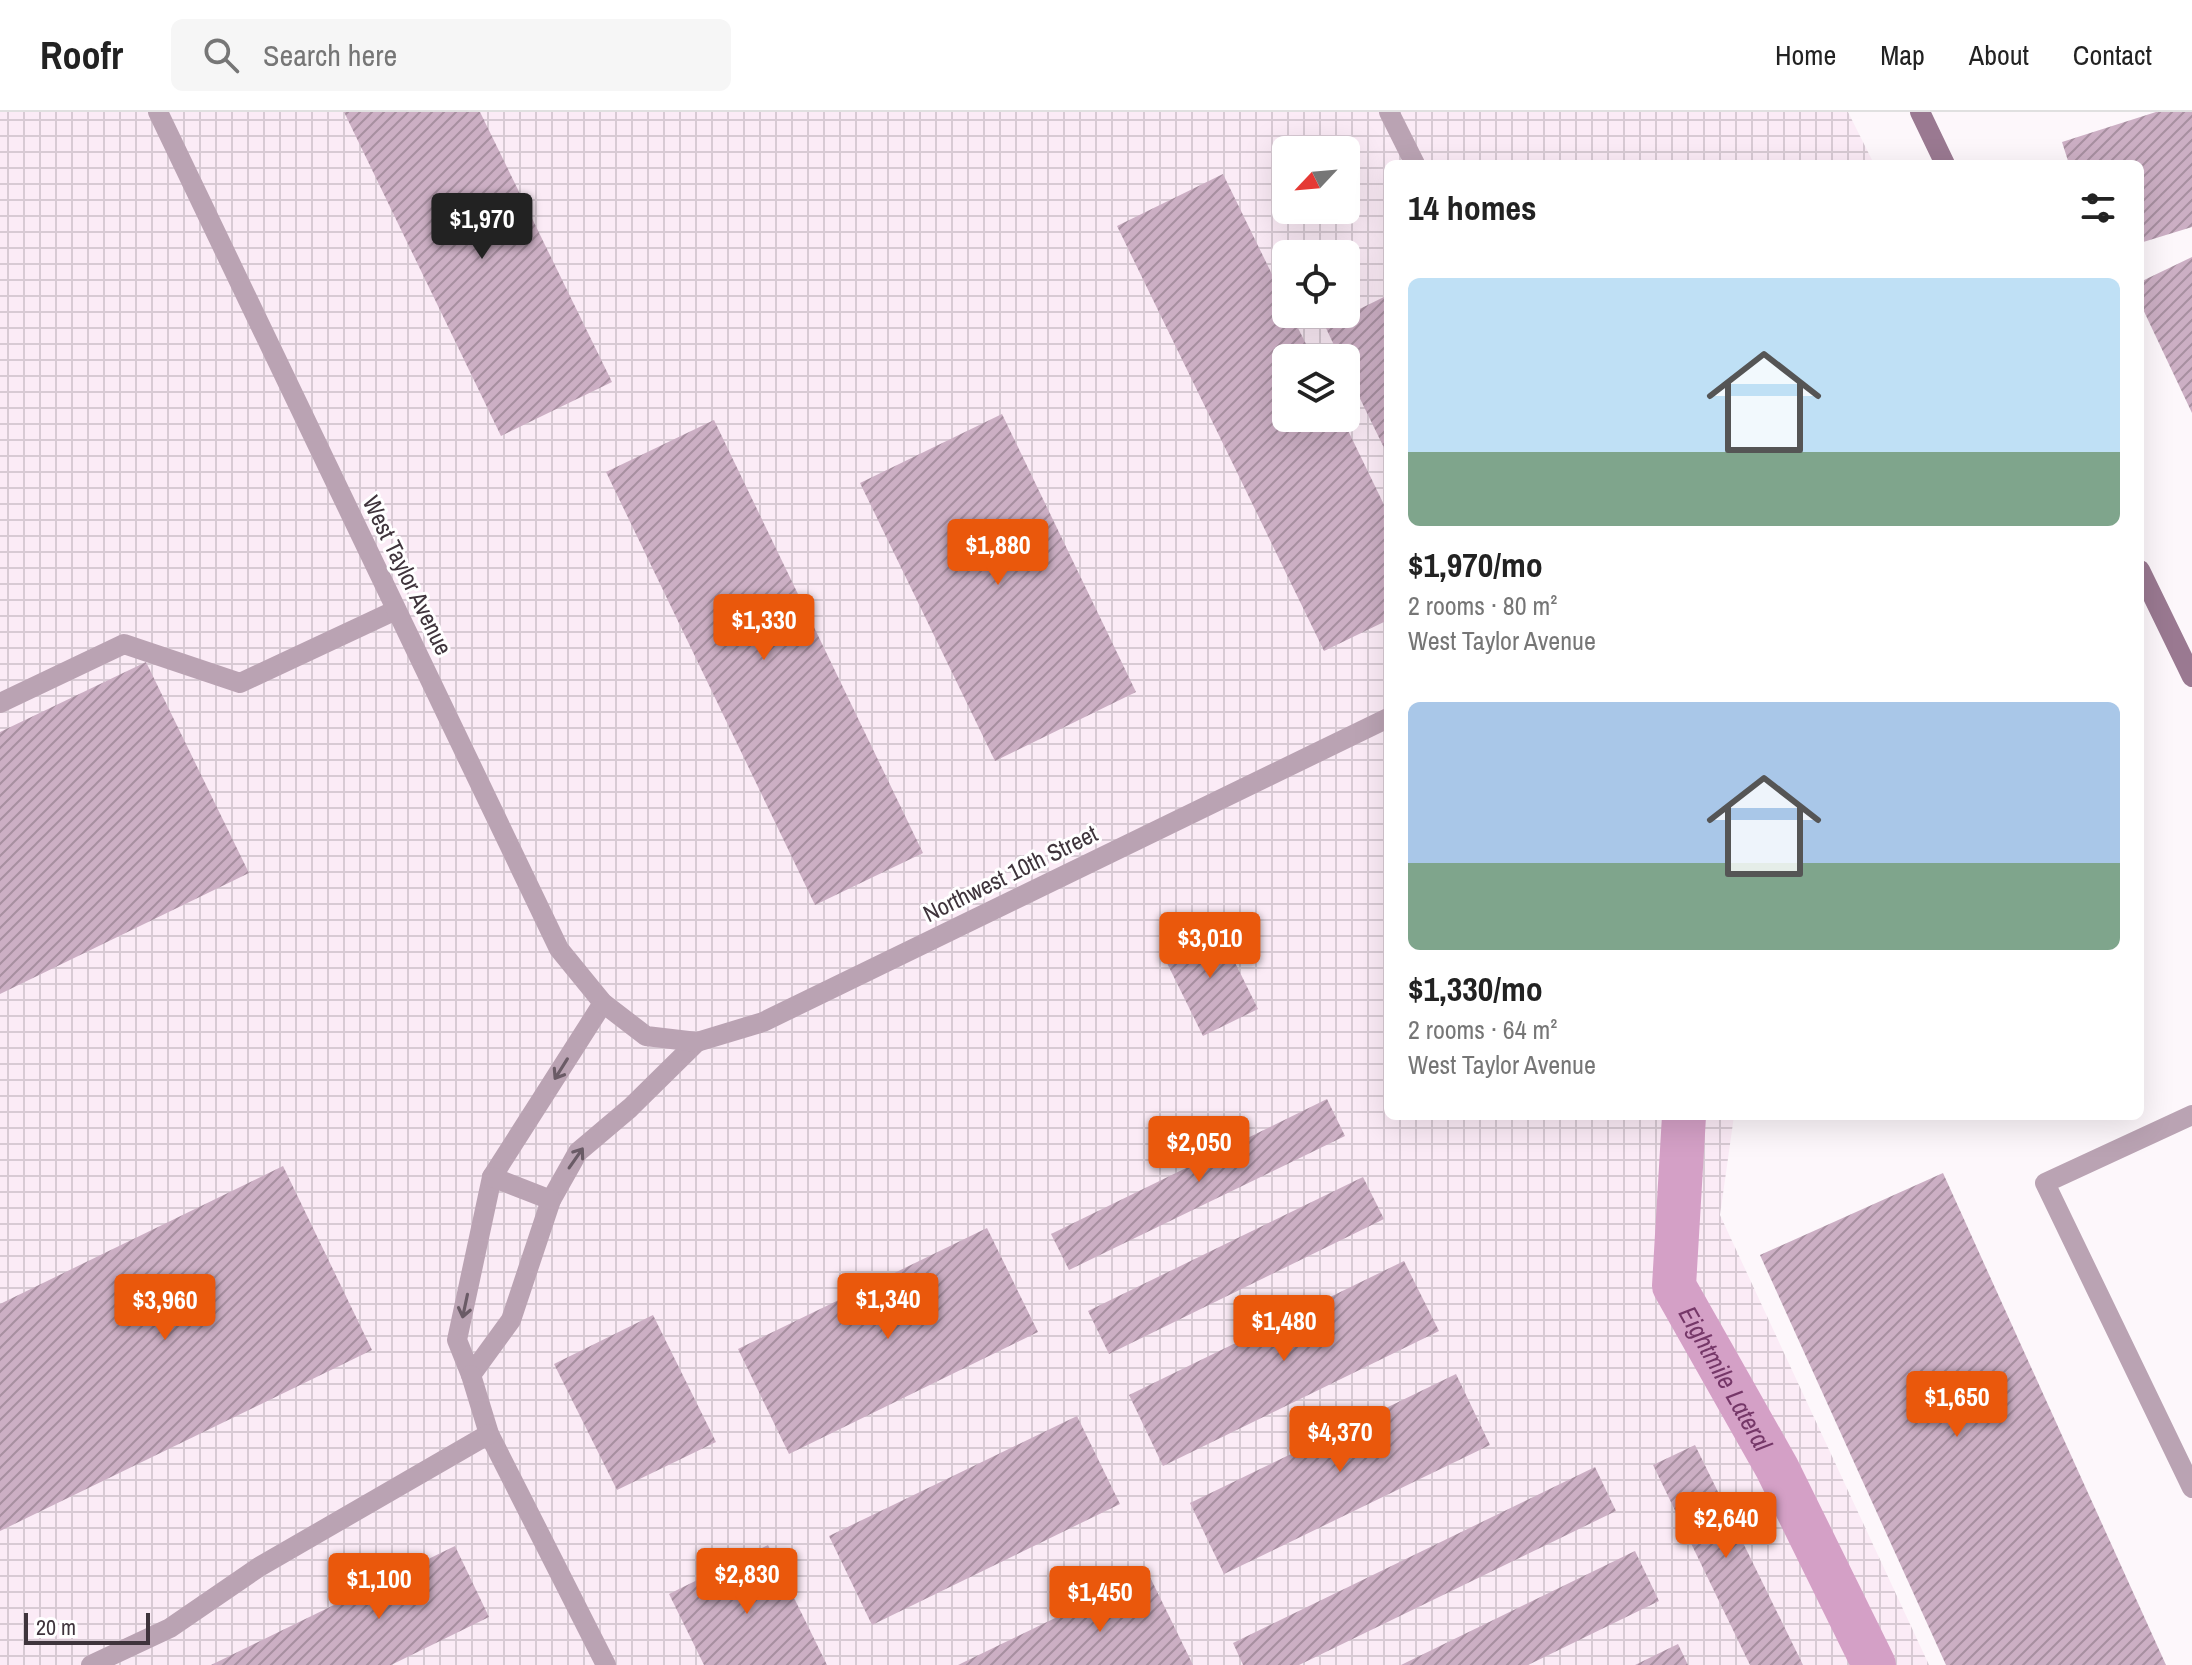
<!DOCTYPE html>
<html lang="en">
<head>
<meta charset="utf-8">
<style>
	body { margin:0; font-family:"Archivo Narrow",sans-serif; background:#f6f6f6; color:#222; height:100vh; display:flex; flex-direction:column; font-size:30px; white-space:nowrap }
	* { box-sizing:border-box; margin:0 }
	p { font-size:26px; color:#767676 }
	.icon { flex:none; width:44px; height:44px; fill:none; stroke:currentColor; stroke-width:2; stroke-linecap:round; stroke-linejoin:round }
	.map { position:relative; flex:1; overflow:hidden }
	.details { position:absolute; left:1384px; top:48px; width:760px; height:960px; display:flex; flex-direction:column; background:#fff; border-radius:12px; box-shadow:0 8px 32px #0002 }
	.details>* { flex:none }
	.needle { width:52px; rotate:244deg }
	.controls { position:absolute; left:1272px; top:24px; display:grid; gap:16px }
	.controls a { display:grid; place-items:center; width:88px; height:88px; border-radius:12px; background:#fff; box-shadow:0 8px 32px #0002; font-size:40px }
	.scale { position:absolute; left:24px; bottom:20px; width:126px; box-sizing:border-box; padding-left:8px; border:4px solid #3f343c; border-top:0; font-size:22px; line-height:28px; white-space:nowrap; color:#3f343c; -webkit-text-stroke:6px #fff; paint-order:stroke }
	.price { position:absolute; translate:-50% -68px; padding:0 18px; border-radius:8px; background:#ea580c; color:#fff; font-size:26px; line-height:52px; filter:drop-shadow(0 2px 4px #0008) }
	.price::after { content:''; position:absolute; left:50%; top:48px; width:24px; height:18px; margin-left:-12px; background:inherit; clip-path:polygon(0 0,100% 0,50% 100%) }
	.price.on { background:#222; color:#fff }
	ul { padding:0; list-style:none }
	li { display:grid; align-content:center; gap:16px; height:424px; padding:0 24px }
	li span { display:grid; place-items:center; height:248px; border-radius:12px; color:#555 }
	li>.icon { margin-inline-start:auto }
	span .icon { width:144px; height:144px; fill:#fffc; stroke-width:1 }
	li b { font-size:34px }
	h2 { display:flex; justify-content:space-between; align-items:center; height:96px; padding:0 24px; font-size:34px }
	header { display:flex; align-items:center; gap:48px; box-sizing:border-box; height:112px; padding:0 40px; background:#fff; border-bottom:2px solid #e0e0e0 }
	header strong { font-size:38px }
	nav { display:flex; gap:44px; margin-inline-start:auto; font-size:28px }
	.search { width:560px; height:72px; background:#f6f6f6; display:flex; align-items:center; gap:20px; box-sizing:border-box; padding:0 28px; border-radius:12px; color:#767676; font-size:30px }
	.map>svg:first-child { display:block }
</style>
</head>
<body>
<header>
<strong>Roofr</strong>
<div class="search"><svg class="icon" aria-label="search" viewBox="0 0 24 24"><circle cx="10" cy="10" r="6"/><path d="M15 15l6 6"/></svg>Search here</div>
<nav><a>Home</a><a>Map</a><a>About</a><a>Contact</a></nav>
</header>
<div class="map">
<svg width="2192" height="1553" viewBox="0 0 2192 1553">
	<defs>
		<pattern id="industrial-grid" width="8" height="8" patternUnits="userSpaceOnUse" patternTransform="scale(2)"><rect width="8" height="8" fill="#fbebf6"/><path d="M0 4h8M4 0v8" fill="none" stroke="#d8cad4"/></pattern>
		<pattern id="building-hatch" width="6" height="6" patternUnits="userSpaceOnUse" patternTransform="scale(2)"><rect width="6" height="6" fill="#ccafc4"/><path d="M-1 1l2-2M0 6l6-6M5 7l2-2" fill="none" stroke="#a78fa0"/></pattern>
	</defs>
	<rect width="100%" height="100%" fill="#fdf7fb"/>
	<path fill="url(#industrial-grid)" fill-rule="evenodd" d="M0 0H1848L1874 52H1388V1004H1734L1720 1103 1929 1553H0ZM1286 38H1346V98H1286ZM1286 142H1346V202H1286ZM1286 246H1346V306H1286Z"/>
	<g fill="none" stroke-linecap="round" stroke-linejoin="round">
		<path stroke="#d4a0c6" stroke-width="44" id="s1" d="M1684 1004 1674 1174 1777 1356 1874 1553"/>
	</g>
	<g fill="url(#building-hatch)">
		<path d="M344 0H480L612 270 501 324Z"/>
		<path d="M2156 0H2192V115L2140 131V52H2069L2062 30Z"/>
		<path d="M1223 62 1286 191V202H1291L1313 246H1286V306H1342L1388 401V508L1324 539 1117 114Z"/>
		<path d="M2192 145V301L2140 191V170Z"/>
		<path d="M1388 183V344L1346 258V246H1340L1325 214Z"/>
		<path d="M1002 302 1136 580 995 649 860 371Z"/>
		<path d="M714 308 923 741 815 793 606 360Z"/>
		<path d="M146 550 249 761 0 882V620Z"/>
		<path d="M1216 812 1258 897 1203 924 1161 839Z"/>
		<path d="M1327 987 1345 1024 1069 1158 1051 1122Z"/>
		<path d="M283 1054 372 1238 0 1419V1192Z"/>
		<path d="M1943 1061 2166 1553H1946L1760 1143Z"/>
		<path d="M1363 1065 1384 1107 1109 1242 1088 1199Z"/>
		<path d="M987 1116 1038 1220 789 1342 738 1237Z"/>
		<path d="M1404 1149 1439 1219 1163 1354 1129 1283Z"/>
		<path d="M653 1203 716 1330 617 1378 554 1252Z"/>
		<path d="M1456 1262 1490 1333 1224 1462 1190 1391Z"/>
		<path d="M1077 1304 1120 1392 872 1513 829 1424Z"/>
		<path d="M1695 1333 1803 1553H1750L1653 1353Z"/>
		<path d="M1595 1355 1616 1399 1299 1553H1243L1233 1531Z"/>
		<path d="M768 1433 827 1553H704L669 1482Z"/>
		<path d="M455 1434 489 1505 391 1553H211Z"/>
		<path d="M1635 1439 1659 1489 1528 1553H1401Z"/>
		<path d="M1148 1461 1193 1553H958Z"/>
		<path d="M1678 1532 1688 1553H1635Z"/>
	</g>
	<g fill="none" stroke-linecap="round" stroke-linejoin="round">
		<g stroke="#baa3b3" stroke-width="20">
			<path d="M1389 0 1415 52"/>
			<path d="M0 591 124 532 240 571 396 498"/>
			<path d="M603 891 492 1065 457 1228 471 1263 511 1208 551 1088 578 1040 630 996 697 930"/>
			<path d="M2192 1003 2045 1071 2192 1376"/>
			<path d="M492 1065 551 1088"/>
			<path d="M471 1263 489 1322 606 1553"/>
			<path d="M91 1553 170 1516 259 1455 489 1322"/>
		</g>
		<path stroke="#baa3b3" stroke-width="20" d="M158 0 559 837 603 891 646 924 697 930 763 910 1388 606"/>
		<g stroke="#9a7991" stroke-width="20">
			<path d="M1920 0 1945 52"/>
			<path d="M2140 458 2192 565"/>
		</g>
	</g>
	<defs><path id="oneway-shaft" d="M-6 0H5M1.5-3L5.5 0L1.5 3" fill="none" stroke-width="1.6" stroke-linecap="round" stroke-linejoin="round" transform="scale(2)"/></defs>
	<g stroke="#6a5b66">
		<use href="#oneway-shaft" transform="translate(561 957) rotate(122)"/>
		<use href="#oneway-shaft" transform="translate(576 1046) rotate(-55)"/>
		<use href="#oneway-shaft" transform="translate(465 1194) rotate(102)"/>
	</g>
	<g text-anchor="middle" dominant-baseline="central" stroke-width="6" stroke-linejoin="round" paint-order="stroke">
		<g font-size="24" fill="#3f343c" stroke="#fff">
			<text transform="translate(408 463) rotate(64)">West Taylor Avenue</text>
			<text transform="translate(1010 761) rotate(-26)">Northwest 10th Street</text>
		</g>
		<g font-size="26" font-style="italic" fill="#753768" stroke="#fff">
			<text stroke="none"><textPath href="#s1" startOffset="276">Eightmile Lateral</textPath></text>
		</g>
	</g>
</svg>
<div class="controls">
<a><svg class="needle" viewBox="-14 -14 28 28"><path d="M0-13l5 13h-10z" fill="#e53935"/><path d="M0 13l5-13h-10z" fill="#767676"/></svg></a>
<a><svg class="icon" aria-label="locate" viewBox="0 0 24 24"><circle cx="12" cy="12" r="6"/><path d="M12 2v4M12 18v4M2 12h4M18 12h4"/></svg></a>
<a><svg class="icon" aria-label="layers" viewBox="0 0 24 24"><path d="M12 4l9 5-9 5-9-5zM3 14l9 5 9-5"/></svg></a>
</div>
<div class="scale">20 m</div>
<b class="price on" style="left:482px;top:149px">$1,970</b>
<b class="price" style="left:998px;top:475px">$1,880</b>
<b class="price" style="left:764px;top:550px">$1,330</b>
<b class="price" style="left:1210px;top:868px">$3,010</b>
<b class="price" style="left:1199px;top:1072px">$2,050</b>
<b class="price" style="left:888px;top:1229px">$1,340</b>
<b class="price" style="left:165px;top:1230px">$3,960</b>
<b class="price" style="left:1284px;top:1251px">$1,480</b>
<b class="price" style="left:1957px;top:1327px">$1,650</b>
<b class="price" style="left:1340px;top:1362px">$4,370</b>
<b class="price" style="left:1726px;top:1448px">$2,640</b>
<b class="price" style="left:747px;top:1504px">$2,830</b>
<b class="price" style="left:379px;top:1509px">$1,100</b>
<b class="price" style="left:1100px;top:1522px">$1,450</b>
<section class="details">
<h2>14 homes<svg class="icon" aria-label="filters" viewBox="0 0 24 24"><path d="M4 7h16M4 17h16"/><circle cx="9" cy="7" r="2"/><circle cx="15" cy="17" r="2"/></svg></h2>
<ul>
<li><span style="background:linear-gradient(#bfe0f5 70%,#7fa58c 0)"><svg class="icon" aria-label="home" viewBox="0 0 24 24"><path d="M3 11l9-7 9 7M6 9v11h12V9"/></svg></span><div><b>$1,970/mo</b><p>2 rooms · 80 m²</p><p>West Taylor Avenue</p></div></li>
<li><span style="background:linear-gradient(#a9c7e8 65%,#7fa58c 0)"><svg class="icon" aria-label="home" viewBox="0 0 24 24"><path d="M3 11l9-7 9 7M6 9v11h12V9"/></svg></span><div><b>$1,330/mo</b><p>2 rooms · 64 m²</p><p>West Taylor Avenue</p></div></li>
</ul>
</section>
</div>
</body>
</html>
